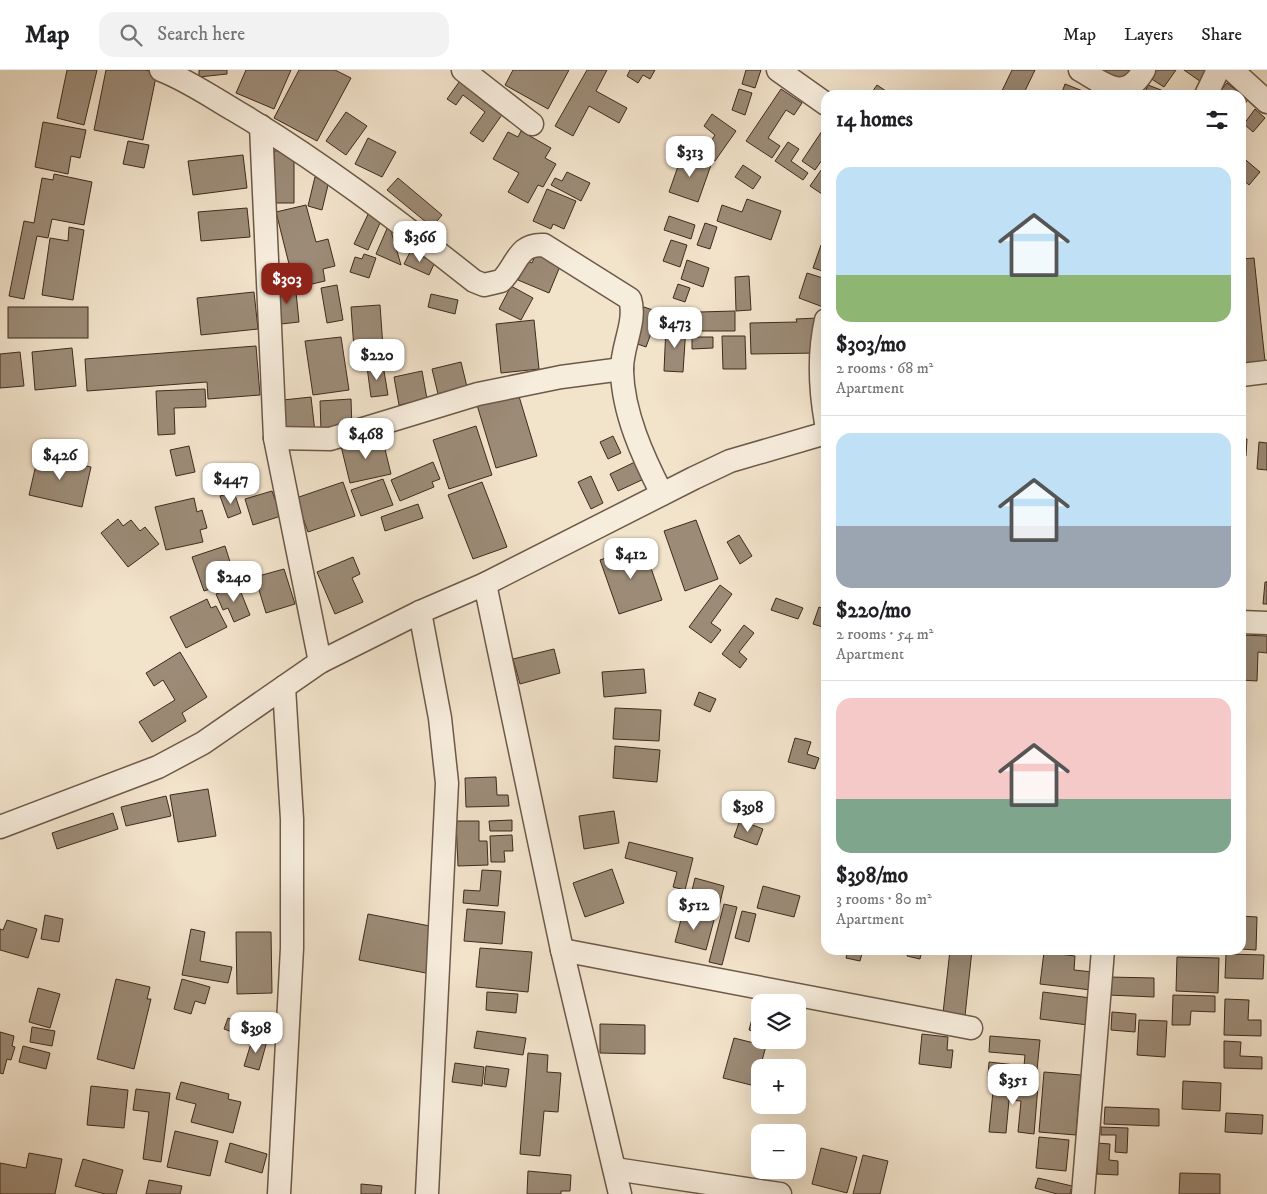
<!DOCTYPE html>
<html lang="en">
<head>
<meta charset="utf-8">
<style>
	body { margin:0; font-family:"IM FELL DW Pica",serif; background:#f2f2f2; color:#202124; height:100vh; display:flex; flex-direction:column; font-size:19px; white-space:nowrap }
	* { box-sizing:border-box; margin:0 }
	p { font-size:16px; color:#757577 }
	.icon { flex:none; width:28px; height:28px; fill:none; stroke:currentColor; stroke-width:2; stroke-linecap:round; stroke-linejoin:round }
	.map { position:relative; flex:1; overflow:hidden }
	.drawer { position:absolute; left:821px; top:20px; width:425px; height:865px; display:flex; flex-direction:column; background:#fff; border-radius:15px; box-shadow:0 5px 20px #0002 }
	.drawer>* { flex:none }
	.fabs { position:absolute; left:751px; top:924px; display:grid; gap:10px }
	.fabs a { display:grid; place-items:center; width:55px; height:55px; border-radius:10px; background:#fff; box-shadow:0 5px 20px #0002; font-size:25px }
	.price { position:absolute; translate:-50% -42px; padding:0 11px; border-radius:10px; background:#fff; color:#222; font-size:16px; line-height:32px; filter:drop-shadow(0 1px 2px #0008) }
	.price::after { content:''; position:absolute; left:50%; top:30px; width:15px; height:11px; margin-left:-8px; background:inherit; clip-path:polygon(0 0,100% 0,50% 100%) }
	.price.selected { background:#8f2418; color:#fff }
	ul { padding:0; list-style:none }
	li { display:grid; align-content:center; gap:10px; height:265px; padding:0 15px }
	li+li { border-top:1px solid #e0e0e0 }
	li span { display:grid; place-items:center; height:155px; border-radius:15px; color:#555 }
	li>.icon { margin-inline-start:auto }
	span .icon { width:90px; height:90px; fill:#fffc; stroke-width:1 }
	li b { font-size:21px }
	h2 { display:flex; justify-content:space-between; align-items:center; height:60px; padding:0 15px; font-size:21px }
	header { display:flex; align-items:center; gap:30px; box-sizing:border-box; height:70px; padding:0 25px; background:#fff; border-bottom:1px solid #e0e0e0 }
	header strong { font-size:24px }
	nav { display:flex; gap:28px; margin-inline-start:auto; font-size:18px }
	.search { width:350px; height:45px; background:#f2f2f2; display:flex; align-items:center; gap:12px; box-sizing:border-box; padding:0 18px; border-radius:15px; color:#757577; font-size:19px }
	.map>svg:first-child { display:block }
</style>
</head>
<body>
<header>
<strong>Map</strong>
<div class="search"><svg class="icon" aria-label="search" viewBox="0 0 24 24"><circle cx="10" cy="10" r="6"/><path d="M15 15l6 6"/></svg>Search here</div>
<nav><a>Map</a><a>Layers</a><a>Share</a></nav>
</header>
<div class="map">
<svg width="1267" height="1124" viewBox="0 0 1267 1124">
	<rect width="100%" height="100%" fill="#f2e3cb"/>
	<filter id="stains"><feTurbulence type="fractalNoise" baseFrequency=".004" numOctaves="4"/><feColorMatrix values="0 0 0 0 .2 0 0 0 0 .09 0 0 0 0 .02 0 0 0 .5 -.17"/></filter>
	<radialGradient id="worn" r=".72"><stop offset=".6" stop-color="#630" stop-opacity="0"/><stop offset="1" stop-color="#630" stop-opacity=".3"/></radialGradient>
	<g fill="#9c8b77" stroke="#3f2b1d">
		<path d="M67 0H97L84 55 57 48Z"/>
		<path d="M106 0H145L157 2 143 70 94 60Z"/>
		<path d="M199 0H227V4L199 7Z"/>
		<path d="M246 0H291L274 39 236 23Z"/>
		<path d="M299 0H335L351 8 317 71 274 48Z"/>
		<path d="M513 0H569L548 39 505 15Z"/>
		<path d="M587 0H607L596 21 627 38 619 53 589 36 573 66 555 56Z"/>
		<path d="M630 0H655L650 9 643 5 638 13 627 6Z"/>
		<path d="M746 0H761L755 18 742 14Z"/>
		<path d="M1012 0H1035L1023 25H1000Z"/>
		<path d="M1098 0H1131L1126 13Z"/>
		<path d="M1156 0H1176L1164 17 1150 8Z"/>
		<path d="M1184 0H1214L1204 14Z"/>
		<path d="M462 8 506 39 483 72 470 63 485 42 463 25 456 35 447 29Z"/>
		<path d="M1227 13 1248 30 1241 38V25H1217Z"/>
		<path d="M1065 14 1093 25H1061Z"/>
		<path d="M877 15 892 25H870Z"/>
		<path d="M1148 15 1174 25H1144Z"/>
		<path d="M739 19 752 23 745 45 732 40Z"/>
		<path d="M781 19 802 33 794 45 786 40 768 68 780 76 772 88 746 71Z"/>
		<path d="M1255 39 1265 48 1253 62 1244 54Z"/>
		<path d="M346 42 367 56 346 85 326 71Z"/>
		<path d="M712 44 736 61 715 91 703 83 715 65 704 56Z"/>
		<path d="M43 52 86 60 80 88 71 86 68 104 35 97Z"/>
		<path d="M824 58 826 59V84L815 100 802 91Z"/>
		<path d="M521 61 551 78 545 88 556 94 543 117 538 115 528 133 508 122 519 103 493 89 508 62 518 67Z"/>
		<path d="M368 68 396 82 382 107 355 94Z"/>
		<path d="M128 71 149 75 144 98 123 94Z"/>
		<path d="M788 72 799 79 791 91 808 103 803 110 775 91Z"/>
		<path d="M294 80V133H275L274 81Z"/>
		<path d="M243 85 247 118 193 125 188 91Z"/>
		<path d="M682 85 711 95 698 132 669 122Z"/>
		<path d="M1241 86 1260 102 1249 115 1241 108Z"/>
		<path d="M826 93V118L822 124 810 116Z"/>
		<path d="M743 95 761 107 753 119 735 107Z"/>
		<path d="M567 102 590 113 581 131 551 115 555 108 562 111Z"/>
		<path d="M54 104 92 112 84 155 52 149 48 168 37 166 24 229 9 226 24 151 34 153 42 108 53 110Z"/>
		<path d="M315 107 329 111 322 140 308 136Z"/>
		<path d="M398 108 442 145 432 157 387 120Z"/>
		<path d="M547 119 576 131 564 159 553 154 551 159 533 151Z"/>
		<path d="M747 129 781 141 771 170 717 151 722 135 742 142Z"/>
		<path d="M306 135 316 172 328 169 335 196 323 199 325 211 295 218 276 142Z"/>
		<path d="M247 138 250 167 201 171 198 142Z"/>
		<path d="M371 138 384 144 368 180 354 174Z"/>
		<path d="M669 146 695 155 691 169 664 160Z"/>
		<path d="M705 153 717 157 710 179 697 175Z"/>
		<path d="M389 154 401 195 376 184Z"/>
		<path d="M69 157 84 160 73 230 42 225 50 168 68 171Z"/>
		<path d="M671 170 687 175 680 197 663 191Z"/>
		<path d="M821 175 826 177V202L813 198Z"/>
		<path d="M538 179 563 189 549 223 518 210 527 191 532 193Z"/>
		<path d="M410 182 435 192 429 205 404 194Z"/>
		<path d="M364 184 376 188 369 208 350 202 355 187 362 189Z"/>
		<path d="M1254 188 1265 291 1241 294V189Z"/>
		<path d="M687 190 709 198 703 217 681 209Z"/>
		<path d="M807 203 826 209V228L823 237 799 228Z"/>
		<path d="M749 206 751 240 736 241 735 207Z"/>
		<path d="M275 210H282L284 224 296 222 299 252 281 254Z"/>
		<path d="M678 214 690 218 685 232 673 228Z"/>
		<path d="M337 215 343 250 327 253 321 218Z"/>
		<path d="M511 216 533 228 521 250 499 239Z"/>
		<path d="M254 222 258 259 201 265 197 228Z"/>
		<path d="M431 224 458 230 455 244 428 237Z"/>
		<path d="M380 235 384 291 355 293 351 237Z"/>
		<rect x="8" y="237" width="80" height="31"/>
		<path d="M644 237 667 245 662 261 653 258 646 277 632 272Z"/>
		<path d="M735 241V261H699V242Z"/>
		<path d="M818 248 819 283 751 284 750 253 797 252 796 249Z"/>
		<path d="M534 250 539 299 501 303 496 254Z"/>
		<path d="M666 256 686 257 683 302 664 301Z"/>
		<path d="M722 266H745L746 299H723Z"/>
		<path d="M341 267 349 320 313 325 305 271Z"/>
		<path d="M692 267H713V278L692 279Z"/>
		<path d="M256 276 260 325 208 329 207 312 87 321 85 289Z"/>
		<path d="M72 278 76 316 35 320 32 282Z"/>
		<path d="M20 282 24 316 0 318V284Z"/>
		<path d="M461 292 467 317 438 324 432 299Z"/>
		<path d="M383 295 388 325 371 327 367 297Z"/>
		<path d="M422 301 427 329 399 335 394 307Z"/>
		<path d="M205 319 206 337 174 338 175 364 158 365 156 321Z"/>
		<path d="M518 323 537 386 496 398 477 335Z"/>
		<path d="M311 327 315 362 286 364 283 330Z"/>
		<path d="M351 329 352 359 321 361 320 331Z"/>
		<path d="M476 356 492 405 449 419 433 370Z"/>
		<path d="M613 366 621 383 608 389 600 372Z"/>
		<path d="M382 367 391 404 350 413 341 376Z"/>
		<path d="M1241 369H1247L1246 386 1241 385Z"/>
		<path d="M1259 372 1267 373V400L1257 399Z"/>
		<path d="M189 376 195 402 176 406 170 380Z"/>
		<path d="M38 386 91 397 82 437 29 425Z"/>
		<path d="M637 391 646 408 618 421 610 404Z"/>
		<path d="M433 392 440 409 432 412 434 417 400 431 391 410Z"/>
		<path d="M591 406 603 433 591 439 578 412Z"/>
		<path d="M383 409 393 435 361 446 351 420Z"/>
		<path d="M343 412 355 446 308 462 296 428Z"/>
		<path d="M482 412 507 477 473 489 448 425Z"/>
		<path d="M272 421 281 446 253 455 245 429Z"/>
		<path d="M234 422 241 443 228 448 220 426Z"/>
		<path d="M194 428 197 442 202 440 207 458 200 460 203 472 166 480 155 437Z"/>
		<path d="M418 434 423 448 385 461 381 447Z"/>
		<path d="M118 449 123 456 131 450 140 461 145 457 159 474 128 497 101 463Z"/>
		<path d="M696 450 718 509 685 521 664 461Z"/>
		<path d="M739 465 752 486 740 494 727 472Z"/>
		<path d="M643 475 662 530 619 544 600 490Z"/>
		<path d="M225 476 231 495 227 496 232 512 204 521 192 487Z"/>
		<path d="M353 487 360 504 352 508 363 532 335 544 317 502Z"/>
		<path d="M284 499 295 534 266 543 255 507Z"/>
		<path d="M1265 512H1267V534H1263Z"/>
		<path d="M238 515 250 545 234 552 228 538 223 540 216 524Z"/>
		<path d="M720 515 732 524 711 553 721 560 711 573 689 557Z"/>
		<path d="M776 528 803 538 798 549 771 540Z"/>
		<path d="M207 529 211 538 216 536 227 557 186 578 170 547Z"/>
		<path d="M819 537 826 540V558L813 554Z"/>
		<path d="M744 555 754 563 739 582 747 589 740 598 722 584Z"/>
		<path d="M1242 565 1267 566V583L1258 582 1257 611 1241 610Z"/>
		<path d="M554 579 560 603 520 614 513 589Z"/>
		<path d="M180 582 207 627 182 643 186 651 152 672 139 652 175 630 163 610 154 616 146 603Z"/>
		<path d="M644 599 646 623 604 627 602 602Z"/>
		<path d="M699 622 716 629 710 642 694 635Z"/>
		<path d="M615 638 661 640 659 671 613 669Z"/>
		<path d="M795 668 811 672 807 684 819 688 815 699 788 692Z"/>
		<path d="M615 676 660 680 657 712 613 708Z"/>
		<path d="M496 707 497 725H508L509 736 466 737 465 708Z"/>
		<path d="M208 719 216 766 178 772 170 725Z"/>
		<path d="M166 726 171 746 126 756 121 737Z"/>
		<path d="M614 741 619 773 584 779 579 746Z"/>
		<path d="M113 743 118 759 57 779 52 763Z"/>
		<path d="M512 750V761H490L489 751Z"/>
		<path d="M740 750 763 759 757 775 734 767Z"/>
		<path d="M456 751H479V771H487L488 795 458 796Z"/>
		<path d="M512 765 513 781H504L505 792H491L490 766Z"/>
		<path d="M629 772 693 788 685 820 673 817 677 802 625 788Z"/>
		<path d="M612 799 624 833 585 847 573 813Z"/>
		<path d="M482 800 501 801 498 836 463 833 464 820 480 821Z"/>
		<path d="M695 808 724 816 717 845 688 837Z"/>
		<path d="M763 816 800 826 794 847 757 838Z"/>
		<path d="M724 834 737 837 722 895 709 892Z"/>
		<path d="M467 839 505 842 502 874 464 871Z"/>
		<path d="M742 841 756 844 749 872 735 868Z"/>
		<path d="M683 842 714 850 706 880 675 872Z"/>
		<path d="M368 844 435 857 431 904 359 890Z"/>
		<path d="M45 845 63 849 59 872 41 869Z"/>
		<path d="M1241 846 1257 847 1256 880 1241 879Z"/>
		<path d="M7 850 37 859 28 888 0 880V859L3 860Z"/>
		<path d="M191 859 205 862 200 891 232 897 228 913 182 905Z"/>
		<path d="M236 862H271L272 923 237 924Z"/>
		<path d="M480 878 532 882 528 922 476 917Z"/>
		<path d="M848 880H863L860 891 846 888Z"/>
		<path d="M909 880H922L920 889 907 886Z"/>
		<path d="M950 880H972L965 946 943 943Z"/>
		<path d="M1187 880H1221V884L1186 882Z"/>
		<path d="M1044 882 1075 886 1074 900 1093 902 1091 920 1040 914Z"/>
		<path d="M1226 884 1264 885 1263 909 1225 908Z"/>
		<path d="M1177 887 1219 888 1218 923 1176 921Z"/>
		<path d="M1109 907 1154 908V927L1108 925Z"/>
		<path d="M116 909 150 917 147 929H151L134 999 97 989Z"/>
		<path d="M182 909 210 917 205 934 195 931 191 944 174 939Z"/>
		<path d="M38 918 60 924 50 958 29 952Z"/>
		<path d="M487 922 518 924 516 943 486 940Z"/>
		<path d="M1043 922 1091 928 1088 955 1040 949Z"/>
		<path d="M1173 925 1215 926V942L1191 941 1190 955H1172Z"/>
		<path d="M758 927 777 932H760V963L749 960Z"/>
		<path d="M1225 929 1249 930 1248 950H1261V966L1224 965Z"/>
		<path d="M1112 942 1136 944 1135 962 1111 960Z"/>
		<path d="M228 948 239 952 235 963 224 959Z"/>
		<path d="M1139 950 1167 951 1165 987 1137 985Z"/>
		<path d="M600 954 645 955V984L600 983Z"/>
		<path d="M32 957 55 961 52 976 30 972Z"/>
		<path d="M477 961 526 968 523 985 474 978Z"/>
		<path d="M0 962 14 966 12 976 15 977 11 990 7 989 3 1004 0 1003Z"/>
		<path d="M922 964 948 967 947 980H953L951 998 919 994Z"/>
		<path d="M990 966 1040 970 1036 1010 988 1006 989 992 1024 996 1025 985 989 982Z"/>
		<path d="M253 967 267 971 259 1000 244 996Z"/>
		<path d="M734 968 766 976 755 1016 723 1008Z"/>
		<path d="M1224 971 1241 972 1240 986 1262 987V999L1224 998Z"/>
		<path d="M23 976 50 983 46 999 19 992Z"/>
		<path d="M528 983 548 985 547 1002 561 1003 558 1042 544 1041 540 1086 520 1084Z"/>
		<path d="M455 993 484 997 482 1016 452 1012Z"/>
		<path d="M486 996 509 999 506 1017 484 1014Z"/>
		<path d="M1044 1002 1081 1005 1076 1065 1039 1062Z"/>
		<path d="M994 1011 1038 1016 1034 1064 1018 1062 1021 1031 1009 1030 1006 1063 989 1062Z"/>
		<path d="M1183 1011 1221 1013 1220 1041 1182 1039Z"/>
		<path d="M181 1012 229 1024 228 1029 241 1032 233 1063 191 1052 196 1034 176 1029Z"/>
		<path d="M91 1016 128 1020 124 1058 87 1055Z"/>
		<path d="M136 1019 170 1023 161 1092 143 1089 149 1042 133 1040Z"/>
		<path d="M1105 1037 1159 1039V1056L1104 1054Z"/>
		<path d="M1226 1043 1263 1045 1262 1064 1225 1062Z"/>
		<path d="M1101 1057 1128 1058 1127 1083 1115 1082 1116 1065H1101Z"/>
		<path d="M175 1061 218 1071 210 1106 167 1097Z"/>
		<path d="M1039 1067 1069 1070 1066 1101 1036 1098Z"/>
		<path d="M230 1073 267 1084 262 1103 225 1092Z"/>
		<path d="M1097 1073 1110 1074 1109 1090 1118 1091V1105L1097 1104Z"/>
		<path d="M821 1078 857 1087 847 1123 812 1114Z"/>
		<path d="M29 1083 62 1089 55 1124H0V1093L26 1098Z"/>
		<path d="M863 1085 888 1091 880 1124H853Z"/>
		<path d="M83 1089 123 1100 116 1124H105L75 1116Z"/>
		<path d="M528 1101 571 1105 570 1121H561V1124H527Z"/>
		<path d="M1180 1103 1220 1104V1124H1179Z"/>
		<path d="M1038 1108 1072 1116 1070 1124H1057L1035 1118Z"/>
		<path d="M149 1110 182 1116 180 1124H146Z"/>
		<path d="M361 1114 382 1116 381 1124H361Z"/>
	</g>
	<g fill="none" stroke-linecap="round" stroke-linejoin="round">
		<defs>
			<g id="minor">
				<path d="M161 0C187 10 210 26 234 40 319 90 397 150 474 211L484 215 501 211C517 196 517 173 544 175L630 229C637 252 621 277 622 301 623 343 643 387 662 424"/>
				<path d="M463 0 532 54"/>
				<path d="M778 0 826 34"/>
				<path d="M1080 0C1106 15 1125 33 1144 0"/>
				<path d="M1232 0 1267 32"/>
				<path d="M1206 25 1218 0"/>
				<path d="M261 56 275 368 320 592"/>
				<path d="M826 250C818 285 820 319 826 353"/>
				<path d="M1241 305 1267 302"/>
				<path d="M275 368 330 369 478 324 561 307 622 299"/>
				<path d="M485 514 562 880 620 1124"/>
				<path d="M420 542 440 648 447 713 427 1124"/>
				<path d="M1241 552 1267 553"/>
				<path d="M0 757 158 697 203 673 320 592 420 542 485 514 694 408 730 391 826 363"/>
				<path d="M562 880 971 958"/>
				<path d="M615 1099 780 1124"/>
				<path d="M279 1124 292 878V749L284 617"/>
				<path d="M1083 1124 1103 880"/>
			</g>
		</defs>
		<use href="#minor" stroke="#6c5948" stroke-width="25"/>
		<use href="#minor" stroke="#f7eddd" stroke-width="22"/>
	</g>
	<rect width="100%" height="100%" filter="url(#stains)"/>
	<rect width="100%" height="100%" fill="url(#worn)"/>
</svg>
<div class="fabs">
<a><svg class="icon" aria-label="layers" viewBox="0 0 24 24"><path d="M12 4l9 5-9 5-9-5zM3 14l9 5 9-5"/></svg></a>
<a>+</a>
<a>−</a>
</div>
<b class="price" style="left:690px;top:108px">$313</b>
<b class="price" style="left:420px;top:193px">$366</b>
<b class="price selected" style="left:287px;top:235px">$303</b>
<b class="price" style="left:675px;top:279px">$473</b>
<b class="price" style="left:377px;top:311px">$220</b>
<b class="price" style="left:366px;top:390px">$468</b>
<b class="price" style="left:60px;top:411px">$426</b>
<b class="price" style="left:231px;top:435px">$447</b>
<b class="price" style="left:631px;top:510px">$412</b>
<b class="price" style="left:234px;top:533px">$240</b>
<b class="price" style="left:748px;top:763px">$398</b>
<b class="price" style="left:694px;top:861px">$512</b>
<b class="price" style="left:256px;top:984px">$398</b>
<b class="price" style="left:1013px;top:1036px">$351</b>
<section class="drawer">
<h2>14 homes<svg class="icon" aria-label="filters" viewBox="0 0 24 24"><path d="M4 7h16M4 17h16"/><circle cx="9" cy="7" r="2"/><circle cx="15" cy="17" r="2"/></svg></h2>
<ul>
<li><span style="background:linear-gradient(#bfe0f5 70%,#8fb573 0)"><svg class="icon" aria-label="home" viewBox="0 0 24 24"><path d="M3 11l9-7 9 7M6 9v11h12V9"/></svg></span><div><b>$303/mo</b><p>2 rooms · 68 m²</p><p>Apartment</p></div></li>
<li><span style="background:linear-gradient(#bfe0f5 60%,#9aa5b1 0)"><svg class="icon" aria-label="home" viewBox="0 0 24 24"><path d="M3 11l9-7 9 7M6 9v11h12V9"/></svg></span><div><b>$220/mo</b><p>2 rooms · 54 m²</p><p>Apartment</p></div></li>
<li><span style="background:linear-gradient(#f6c9c9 65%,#7fa58c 0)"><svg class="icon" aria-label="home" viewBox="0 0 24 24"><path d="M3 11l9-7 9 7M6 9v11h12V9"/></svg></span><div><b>$398/mo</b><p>3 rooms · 80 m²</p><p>Apartment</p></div></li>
</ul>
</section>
</div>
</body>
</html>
